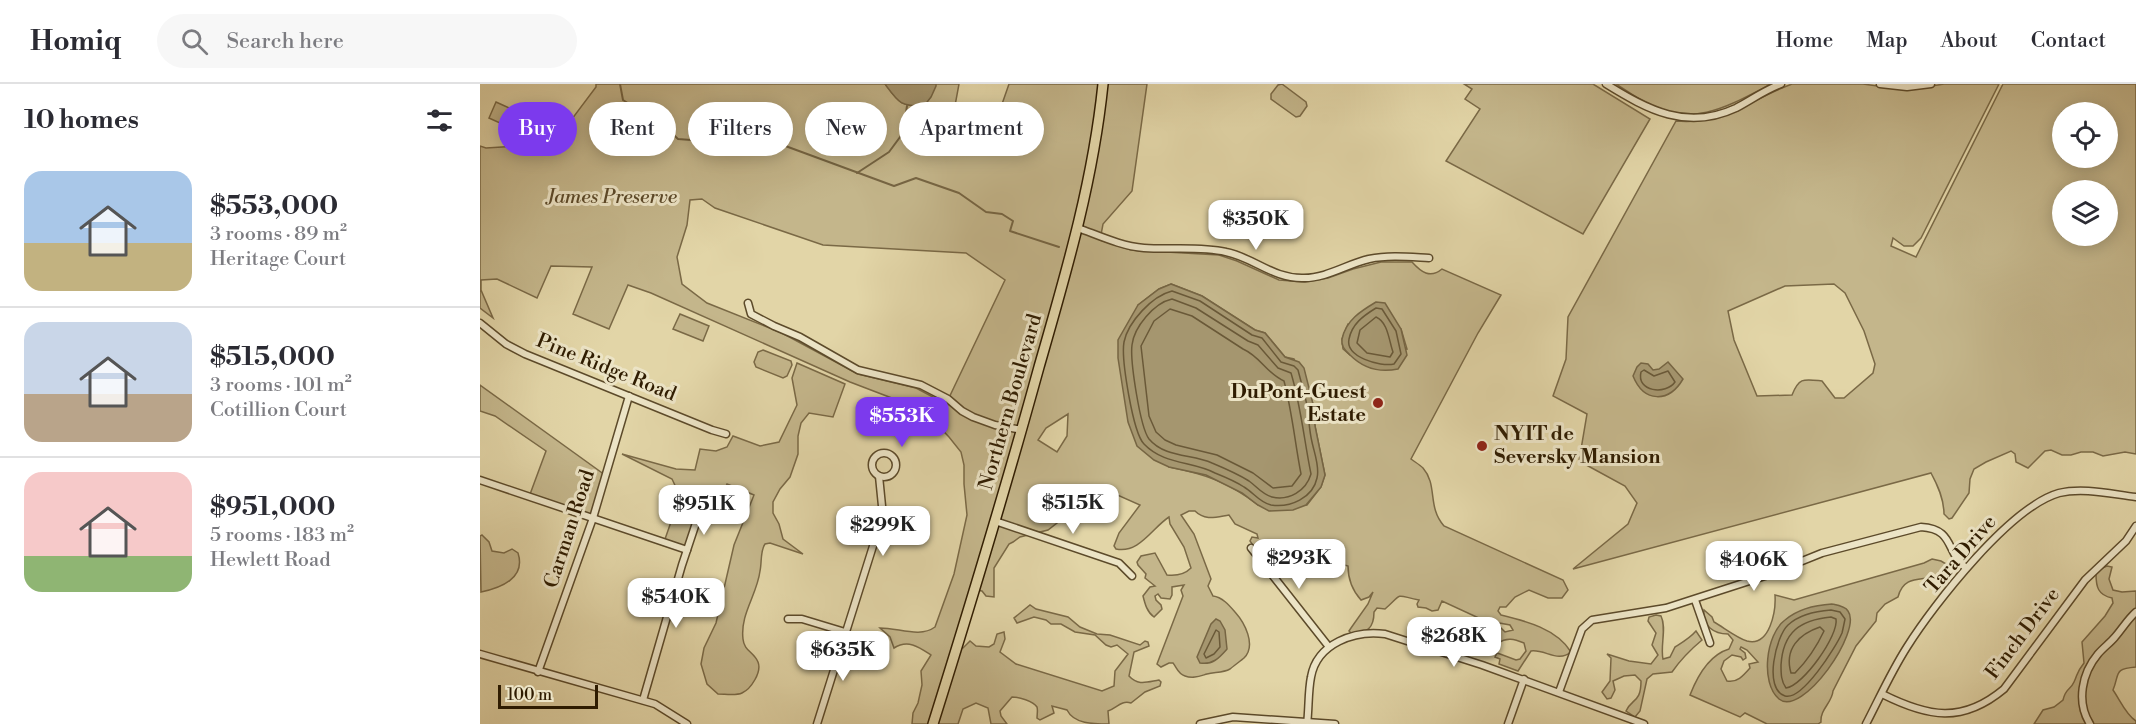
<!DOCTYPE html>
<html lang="en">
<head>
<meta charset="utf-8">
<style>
	body { margin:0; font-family:"Libre Bodoni",serif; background:#f7f7f7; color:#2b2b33; height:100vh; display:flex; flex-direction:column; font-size:22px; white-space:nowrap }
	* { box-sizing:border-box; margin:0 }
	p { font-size:20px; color:#7c7c81 }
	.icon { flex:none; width:33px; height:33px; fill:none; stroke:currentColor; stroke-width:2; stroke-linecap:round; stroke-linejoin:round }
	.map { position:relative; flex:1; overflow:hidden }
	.details { display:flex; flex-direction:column; background:#fff; width:480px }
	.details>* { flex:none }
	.hud { position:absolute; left:18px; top:18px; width:570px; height:54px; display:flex; gap:12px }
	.buttons { position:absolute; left:1572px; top:18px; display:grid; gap:12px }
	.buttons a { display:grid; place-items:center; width:66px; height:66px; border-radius:50%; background:#fff; box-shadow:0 3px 15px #0003; font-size:30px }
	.scale { position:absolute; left:18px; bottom:15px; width:100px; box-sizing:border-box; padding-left:6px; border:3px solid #2f1c01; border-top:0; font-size:16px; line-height:21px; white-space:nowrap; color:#2f1c01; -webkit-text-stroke:4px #ece4c6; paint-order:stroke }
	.price { position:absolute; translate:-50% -51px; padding:0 14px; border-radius:12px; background:#fff; color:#222; font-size:20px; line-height:39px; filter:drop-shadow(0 2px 3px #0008) }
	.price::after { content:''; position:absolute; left:50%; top:36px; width:18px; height:14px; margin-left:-9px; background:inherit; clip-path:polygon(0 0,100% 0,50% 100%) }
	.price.on { background:#7c3aed; color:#fff }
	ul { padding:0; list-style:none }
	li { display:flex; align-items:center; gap:18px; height:150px; padding:0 24px }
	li+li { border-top:2px solid #e1e1e2 }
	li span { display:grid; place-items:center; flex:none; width:168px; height:120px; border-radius:18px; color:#555 }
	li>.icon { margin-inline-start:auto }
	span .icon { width:72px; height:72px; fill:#fffc; stroke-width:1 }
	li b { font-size:26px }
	h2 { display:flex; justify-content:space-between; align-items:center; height:72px; padding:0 24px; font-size:26px }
	.tag { padding:0 21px; border-radius:27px; background:#fff; box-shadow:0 3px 15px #0003; font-size:21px; line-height:54px }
	.tag.on { background:#7c3aed; color:#fff }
	header { display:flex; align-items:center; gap:36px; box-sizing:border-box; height:84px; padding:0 30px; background:#fff; border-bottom:2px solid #e1e1e2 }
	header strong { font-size:28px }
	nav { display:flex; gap:33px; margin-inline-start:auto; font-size:21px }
	.search { width:420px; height:54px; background:#f7f7f7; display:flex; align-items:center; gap:15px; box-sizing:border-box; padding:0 21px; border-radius:33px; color:#7c7c81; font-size:22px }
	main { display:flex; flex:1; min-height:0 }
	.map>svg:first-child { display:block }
</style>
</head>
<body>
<header>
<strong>Homiq</strong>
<div class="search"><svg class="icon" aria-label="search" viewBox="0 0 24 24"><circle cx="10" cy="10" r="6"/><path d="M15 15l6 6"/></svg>Search here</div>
<nav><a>Home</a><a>Map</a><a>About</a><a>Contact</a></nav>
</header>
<main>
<section class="details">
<h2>10 homes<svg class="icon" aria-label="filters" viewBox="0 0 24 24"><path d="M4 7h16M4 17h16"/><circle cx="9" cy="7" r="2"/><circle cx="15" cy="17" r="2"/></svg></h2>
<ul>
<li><span style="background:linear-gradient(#a9c7e8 60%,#c2b280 0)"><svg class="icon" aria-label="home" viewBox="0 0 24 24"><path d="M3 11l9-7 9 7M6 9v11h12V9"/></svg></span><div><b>$553,000</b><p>3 rooms · 89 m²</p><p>Heritage Court</p></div></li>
<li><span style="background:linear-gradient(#c9d6e8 60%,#b9a48a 0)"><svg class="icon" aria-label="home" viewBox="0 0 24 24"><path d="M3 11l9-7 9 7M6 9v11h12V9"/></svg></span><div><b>$515,000</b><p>3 rooms · 101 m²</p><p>Cotillion Court</p></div></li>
<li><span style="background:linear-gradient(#f6c9c9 70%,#8fb573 0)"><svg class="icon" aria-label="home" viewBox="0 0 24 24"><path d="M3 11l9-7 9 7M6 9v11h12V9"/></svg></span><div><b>$951,000</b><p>5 rooms · 183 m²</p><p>Hewlett Road</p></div></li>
</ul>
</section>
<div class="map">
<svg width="1656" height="640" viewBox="0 0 1656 640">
	<rect width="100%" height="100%" fill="#e2d5a7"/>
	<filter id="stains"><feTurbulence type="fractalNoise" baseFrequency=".00333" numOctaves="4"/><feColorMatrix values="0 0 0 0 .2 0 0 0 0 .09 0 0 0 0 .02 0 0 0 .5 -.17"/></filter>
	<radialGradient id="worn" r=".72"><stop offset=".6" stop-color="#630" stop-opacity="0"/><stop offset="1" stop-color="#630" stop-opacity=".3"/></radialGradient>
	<g fill="#c4b68b" stroke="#7a6946" stroke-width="1.5" fill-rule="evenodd">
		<path d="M116 0H405C419 19 420 22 444 22L456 0H479L469 54 506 66 529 0H667L652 107 623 140 620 156 651 166 739 171 757 177 799 196 825 198 848 194 873 185 901 178H932C941 188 950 195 962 185L1021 211 998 249 931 375C935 378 940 381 943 384 958 401 947 423 964 442L1083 496 1088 506 1082 514H1068L1049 506 1035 513 1026 523H1020L1018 527 1021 531C1046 537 1077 545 1091 568 1078 579 1065 565 1051 567L1038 587 1019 580 1020 575 1015 573 1017 569 1020 570 1036 576 1040 575 1046 567 1044 559C1034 555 1027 553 1018 559L1013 557 1020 543 1025 548 1033 546 1030 541 1003 536 962 517 958 526 952 527 946 524 938 523 937 520 939 516C914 511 924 508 905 525L897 524 894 528C894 544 887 550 871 549L869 547 871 544 888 520 893 508 889 513 881 516C872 506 868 495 868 482L833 472 826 489 795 476 800 462 788 472 777 467 770 457 772 453 778 454 777 450 755 440 749 431C736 433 725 437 715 427H709L701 431 714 450 731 495 728 502 733 512C742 513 749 521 755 528 764 538 777 561 764 574 763 575 751 584 750 585 743 589 735 588 727 590 720 592 713 595 705 592 698 590 697 584 693 579H689L681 583 677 580 703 512 701 506 704 501 692 503V511L690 515 681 514 678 510 675 512 676 516 681 521 682 525 674 533C667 528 665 520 663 512L670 503 675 502 665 494 666 490 658 481 657 478 661 472 675 469 687 491C696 492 705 490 711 484L704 463 690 440 689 433C672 444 659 470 636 465L634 462 639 449 660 421 633 409 608 414 596 421 586 432 568 446 540 453 533 458 529 460 514 484V513L506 512 502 507 495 506 477 562 483 564 490 557 496 562 509 563 514 560 517 550 524 548 525 555 520 568 536 580 622 607 634 602 635 587 648 570 637 561 631 563 626 561 615 551 595 548 581 540H571L566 536 554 533 537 539 534 534 550 521 556 525 588 533 600 543 617 550 630 551 660 561 665 557 668 558 669 562 654 568 649 592C658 602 667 598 679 596L681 598 680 602 665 608 651 619C641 616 637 624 628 627L629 640C613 640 594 640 587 626L572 622 574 629 560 636 557 634C557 631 558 626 557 623 553 617 539 613 532 613L520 627 521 632 527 640H511L508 624 496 619 483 625 478 640H432L433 629 438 619 442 601 441 587 451 571C439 563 428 555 414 564L410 553 400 544C419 544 440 554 455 543L474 490 487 431 484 400V381L481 368 469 353 443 326 370 298 171 209 148 201 129 245 93 230 112 183 71 182 57 214 17 195 1 196V206L13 234 0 224V62L6 64 57 61 80 51 116 3ZM222 115 235 124 343 161 486 169 525 196 466 320 436 304 378 290 302 249 227 219 202 200 197 173 207 141 210 116ZM691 200 722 212 775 246 785 249 805 273 814 275 833 320 835 342 845 391 841 403 827 421H778C749 398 725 390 689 383L658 221 679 205ZM868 240 921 245 927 265 870 271 863 265 862 255ZM588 330 587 352 577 368 558 356 566 344Z"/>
		<path d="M802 0 826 18 827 22 820 32 816 33 791 15V10L798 1Z"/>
		<path d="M984 0H1113L1170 35 1103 150 966 77 1000 25 985 15 992 5Z"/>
		<path d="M1136 0H1291C1250 21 1215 44 1168 20 1157 14 1147 7 1136 0Z"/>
		<path d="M1312 0H1383L1427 6 1464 0H1519L1441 154 1433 162H1424L1413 154 1411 162 1436 173 1523 0H1656V370L1645 368 1623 372 1613 368H1601L1591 371H1582L1571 366 1565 367 1548 384 1536 378 1535 370 1531 367 1506 378 1494 385 1490 395 1489 409 1472 434 1469 435 1464 430C1464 415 1458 402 1451 389L1093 485 1148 440 1157 419 1145 402 1099 377 1107 330 1073 312 1086 275 1088 233 1196 37C1246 41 1268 16 1312 0ZM1582 28H1628V74H1582ZM1582 106H1628V152H1582ZM1354 200 1365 209 1384 247 1395 280 1393 289 1364 314H1355L1342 297C1324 295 1319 293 1312 311L1277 312 1254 256 1248 227 1305 202Z"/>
		<path d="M16 18 49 33 42 49 9 34Z"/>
		<path d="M200 230 229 242 223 257 193 245Z"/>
		<path d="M283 266 311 277 312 281 307 292 303 294 276 283 274 278 278 268Z"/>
		<path d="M317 279 365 300 353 333 329 329 321 339 318 352V370L310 393 300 405 293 418V429L299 440 303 455 323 470 290 459 285 460C280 467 282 478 280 487 277 511 260 530 263 555 264 567 274 568 278 578 282 588 271 605 262 609 256 612 245 610 238 610L227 600 221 580 224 564 236 539 254 461 274 411 247 400 241 413 219 430 207 466 184 458 200 412 192 395 142 370 196 385 215 386 220 365 236 367 247 363 253 352 280 362 299 358 317 321 312 294Z"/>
		<path d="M0 301 125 391 113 434 49 413 66 367 15 332 0 327Z"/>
		<path d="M2 451 9 458 12 467 24 469 32 465 38 469C46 494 21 504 1 508L0 452Z"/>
		<path d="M1452 475 1461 477 1466 480V486C1451 502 1425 485 1418 513L1405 520 1397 529 1396 537 1376 562 1353 607C1352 619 1340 625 1341 638L1338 640H1287L1265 629 1260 633 1210 611C1217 593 1229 571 1249 565L1253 556 1248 550C1234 550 1222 542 1224 526L1232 533 1234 538C1243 543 1257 554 1267 557 1290 563 1296 527 1295 511L1314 516 1444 479ZM1261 563 1267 566 1278 578 1269 580 1270 584C1263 592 1257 599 1247 597L1241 585 1244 577 1252 571 1261 573 1263 576 1266 574 1265 569 1260 565Z"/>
		<path d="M1627 482 1632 483 1629 495 1633 506 1642 508 1656 507V583C1633 585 1640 589 1633 606 1640 616 1646 631 1656 637V640H1554L1563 626 1574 623 1583 616C1586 603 1590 607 1594 598 1598 590 1596 589 1604 579L1602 558 1625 532 1633 519 1632 514C1618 511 1616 503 1616 490L1620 485Z"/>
		<path d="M1176 531 1181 532C1187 544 1180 562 1183 575L1190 573 1195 563C1203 558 1210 554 1216 547L1222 556C1210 566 1201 575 1192 588L1173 590 1167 595 1160 627 1155 633 1146 627C1152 614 1161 619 1161 597L1155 591 1144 592 1133 597 1135 606 1131 614 1127 615 1122 608 1130 597 1131 574 1127 570 1149 577 1171 580 1178 571 1172 561 1176 549 1168 537 1169 533Z"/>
	</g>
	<g fill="#a5966f" stroke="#766543" stroke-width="1.5">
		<path d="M405 0H456V2L451 13 444 22C420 22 419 19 405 0Z"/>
		<path d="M691 200 722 212 775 246 785 249 805 273 819 278 824 284 833 320 835 342 845 391 841 403 826 421 813 426 789 427 778 421 762 409 726 391 689 383 674 376 657 362 648 338 638 274V256L658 221 679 205Z"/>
		<path d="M896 218 905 219 921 245 927 271 918 285C899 289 883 284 870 271 865 266 861 263 862 255 866 236 881 227 896 218Z"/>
		<path d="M1188 278 1203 295C1189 319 1164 319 1153 292L1157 283 1161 279 1168 280 1173 286 1179 285Z"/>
		<path d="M1352 520C1357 521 1365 522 1368 527 1383 547 1322 634 1299 615 1280 599 1286 550 1305 536 1318 525 1335 521 1352 520Z"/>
		<path d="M736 535 740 537 745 546 747 565C739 574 733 581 720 579L717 573 731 540Z"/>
	</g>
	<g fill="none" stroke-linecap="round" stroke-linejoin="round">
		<g stroke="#6a5938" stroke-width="1.5">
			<path d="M692 207 720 217 772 251 782 254 801 278 814 282 818 286C821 298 825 310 827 322 829 334 829 346 832 358 834 368 840 383 837 394 833 414 810 424 791 421 780 419 773 408 764 403 755 397 745 393 735 389 712 377 684 381 664 360 653 349 641 275 644 258 648 238 672 212 692 207Z"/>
			<path d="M692 215 716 224 768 257 778 261 798 284 811 289C821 322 824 356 831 390 826 407 809 417 792 413 783 411 776 402 769 397 758 390 744 384 732 379 712 370 685 374 669 355 660 343 650 277 652 261 654 243 674 219 692 215Z"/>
			<path d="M896 224 902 225 916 247 921 270 914 280C900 283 865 273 869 255 872 240 883 232 896 224Z"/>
			<path d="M690 225 712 232 763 265C781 273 786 289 804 297 812 327 815 359 821 390L812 402 793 404 773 389 737 371 696 361 685 356 676 348 669 332 661 262 674 237Z"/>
			<path d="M896 233C908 238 909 257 913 268L910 273 887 269 877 259 880 246Z"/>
			<path d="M1164 286 1174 292 1188 287 1195 298C1186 311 1156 308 1161 288Z"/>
			<path d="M1351 526 1360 528 1365 535C1364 540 1363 545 1362 549 1356 563 1322 617 1305 612 1283 605 1296 552 1308 541 1320 530 1336 527 1351 526Z"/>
			<path d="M1351 533 1356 535C1359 551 1323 602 1306 604 1301 597 1301 590 1301 581 1303 548 1320 536 1351 533Z"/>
			<path d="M1340 543 1344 547C1337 562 1327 577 1315 589H1311C1304 565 1319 550 1340 543Z"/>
			<path d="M736 546 739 548 740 563 734 570 726 574 724 570Z"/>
		</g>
		<g stroke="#766543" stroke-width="2">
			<path d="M140 0 143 16 185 43 198 55 211 56 224 41 236 31 256 43 260 51 300 60 414 102 436 94 479 109 506 128 522 130 533 137 530 147 579 163"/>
			<path d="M377 89 409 68 423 49 427 22"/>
		</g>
		<defs>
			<g id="minor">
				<path d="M1126 0C1168 26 1207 47 1256 24 1271 16 1285 6 1301 0"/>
				<path d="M1400 0 1427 3 1451 0"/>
				<path d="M598 144C620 152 641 162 664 164 691 166 720 162 746 168 775 174 793 195 824 194 847 194 867 180 889 175 909 171 929 173 949 174"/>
				<path d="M268 219 271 230 294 242 320 253 378 286 441 301 468 315 482 327 493 333 515 341 542 346"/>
				<path d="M0 239 26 260 45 270 232 346 246 350"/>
				<circle cx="404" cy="381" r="12"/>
				<path d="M0 396 207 466"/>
				<path d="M515 437 639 479 652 492"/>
				<path d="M771 464 849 563"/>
				<path d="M1215 516 1230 559"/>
				<path d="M308 535H322L365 548"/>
				<path d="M0 570 175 620 207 640"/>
				<path d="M58 588 113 434 149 312"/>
				<path d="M1079 608 1102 545 1112 536 1186 524 1285 492 1342 469 1441 443C1475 445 1465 468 1486 484"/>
				<path d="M1402 610C1448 633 1482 640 1524 605L1605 496 1646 457 1656 442"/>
				<path d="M163 616 202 481 219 430"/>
				<path d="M337 640 399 443 402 422 399 392"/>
				<path d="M720 640 753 633 855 640"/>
				<path d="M827 640C829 625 828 608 831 593 837 559 875 546 905 550L1002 581 1164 640"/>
				<path d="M1028 640 1044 595"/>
				<path d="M1386 640C1399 615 1411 588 1427 563 1454 520 1530 423 1579 409 1603 403 1631 410 1656 413"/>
				<path d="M1610 640C1596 618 1602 589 1618 570 1623 564 1630 559 1635 553 1642 545 1648 535 1656 528"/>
			</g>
			<path id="primary" d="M453 640C490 522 526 403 559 283 586 189 613 98 623 0"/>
		</defs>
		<use href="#minor" stroke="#5c4a2a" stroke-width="9"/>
		<use href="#primary" stroke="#2f1c01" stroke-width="12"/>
		<use href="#minor" stroke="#ece4c6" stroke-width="6"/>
		<use href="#primary" stroke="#e2d5a7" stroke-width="9"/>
	</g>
	<g fill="#8f2418" stroke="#ece4c6" stroke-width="2">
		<circle cx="898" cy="319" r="6"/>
		<circle cx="1002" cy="362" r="6"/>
	</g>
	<g text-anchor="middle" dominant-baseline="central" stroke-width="6" stroke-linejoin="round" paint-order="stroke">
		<g font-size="20" font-style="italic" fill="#5c4a2a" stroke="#ece4c6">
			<text x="132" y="113">James Preserve</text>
		</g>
		<g font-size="20" fill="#2f1c01" stroke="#ece4c6">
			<text transform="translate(126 284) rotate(22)">Pine Ridge Road</text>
			<text transform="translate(531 318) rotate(-74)">Northern Boulevard</text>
			<text transform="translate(90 445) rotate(-72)">Carman Road</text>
			<text transform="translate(1481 471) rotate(-49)">Tara Drive</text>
			<text transform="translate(1543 550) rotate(-53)">Finch Drive</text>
		</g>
		<g font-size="20" font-weight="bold" fill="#2f1c01" stroke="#ece4c6" text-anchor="end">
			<text x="886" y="308">DuPont-Guest<tspan x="886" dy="23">Estate</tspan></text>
			<text x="1014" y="350" text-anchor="start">NYIT de<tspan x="1014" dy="23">Seversky Mansion</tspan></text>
		</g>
	</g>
	<rect width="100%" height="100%" filter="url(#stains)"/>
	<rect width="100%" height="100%" fill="url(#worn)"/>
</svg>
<div class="buttons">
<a><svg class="icon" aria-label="locate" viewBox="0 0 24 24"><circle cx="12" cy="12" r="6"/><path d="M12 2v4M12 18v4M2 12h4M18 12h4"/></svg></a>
<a><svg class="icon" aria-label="layers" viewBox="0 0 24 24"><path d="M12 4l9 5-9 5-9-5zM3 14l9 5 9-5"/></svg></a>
</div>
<div class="scale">100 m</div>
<b class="price" style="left:776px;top:167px">$350K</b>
<b class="price on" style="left:422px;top:364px">$553K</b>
<b class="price" style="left:593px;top:451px">$515K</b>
<b class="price" style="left:224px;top:452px">$951K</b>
<b class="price" style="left:403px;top:473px">$299K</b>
<b class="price" style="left:819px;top:506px">$293K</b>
<b class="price" style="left:1274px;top:508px">$406K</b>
<b class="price" style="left:196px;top:545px">$540K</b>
<b class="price" style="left:974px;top:584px">$268K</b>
<b class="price" style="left:363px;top:598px">$635K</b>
<div class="hud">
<a class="tag on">Buy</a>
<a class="tag">Rent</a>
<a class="tag">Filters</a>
<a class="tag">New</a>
<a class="tag">Apartment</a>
</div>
</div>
</main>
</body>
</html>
